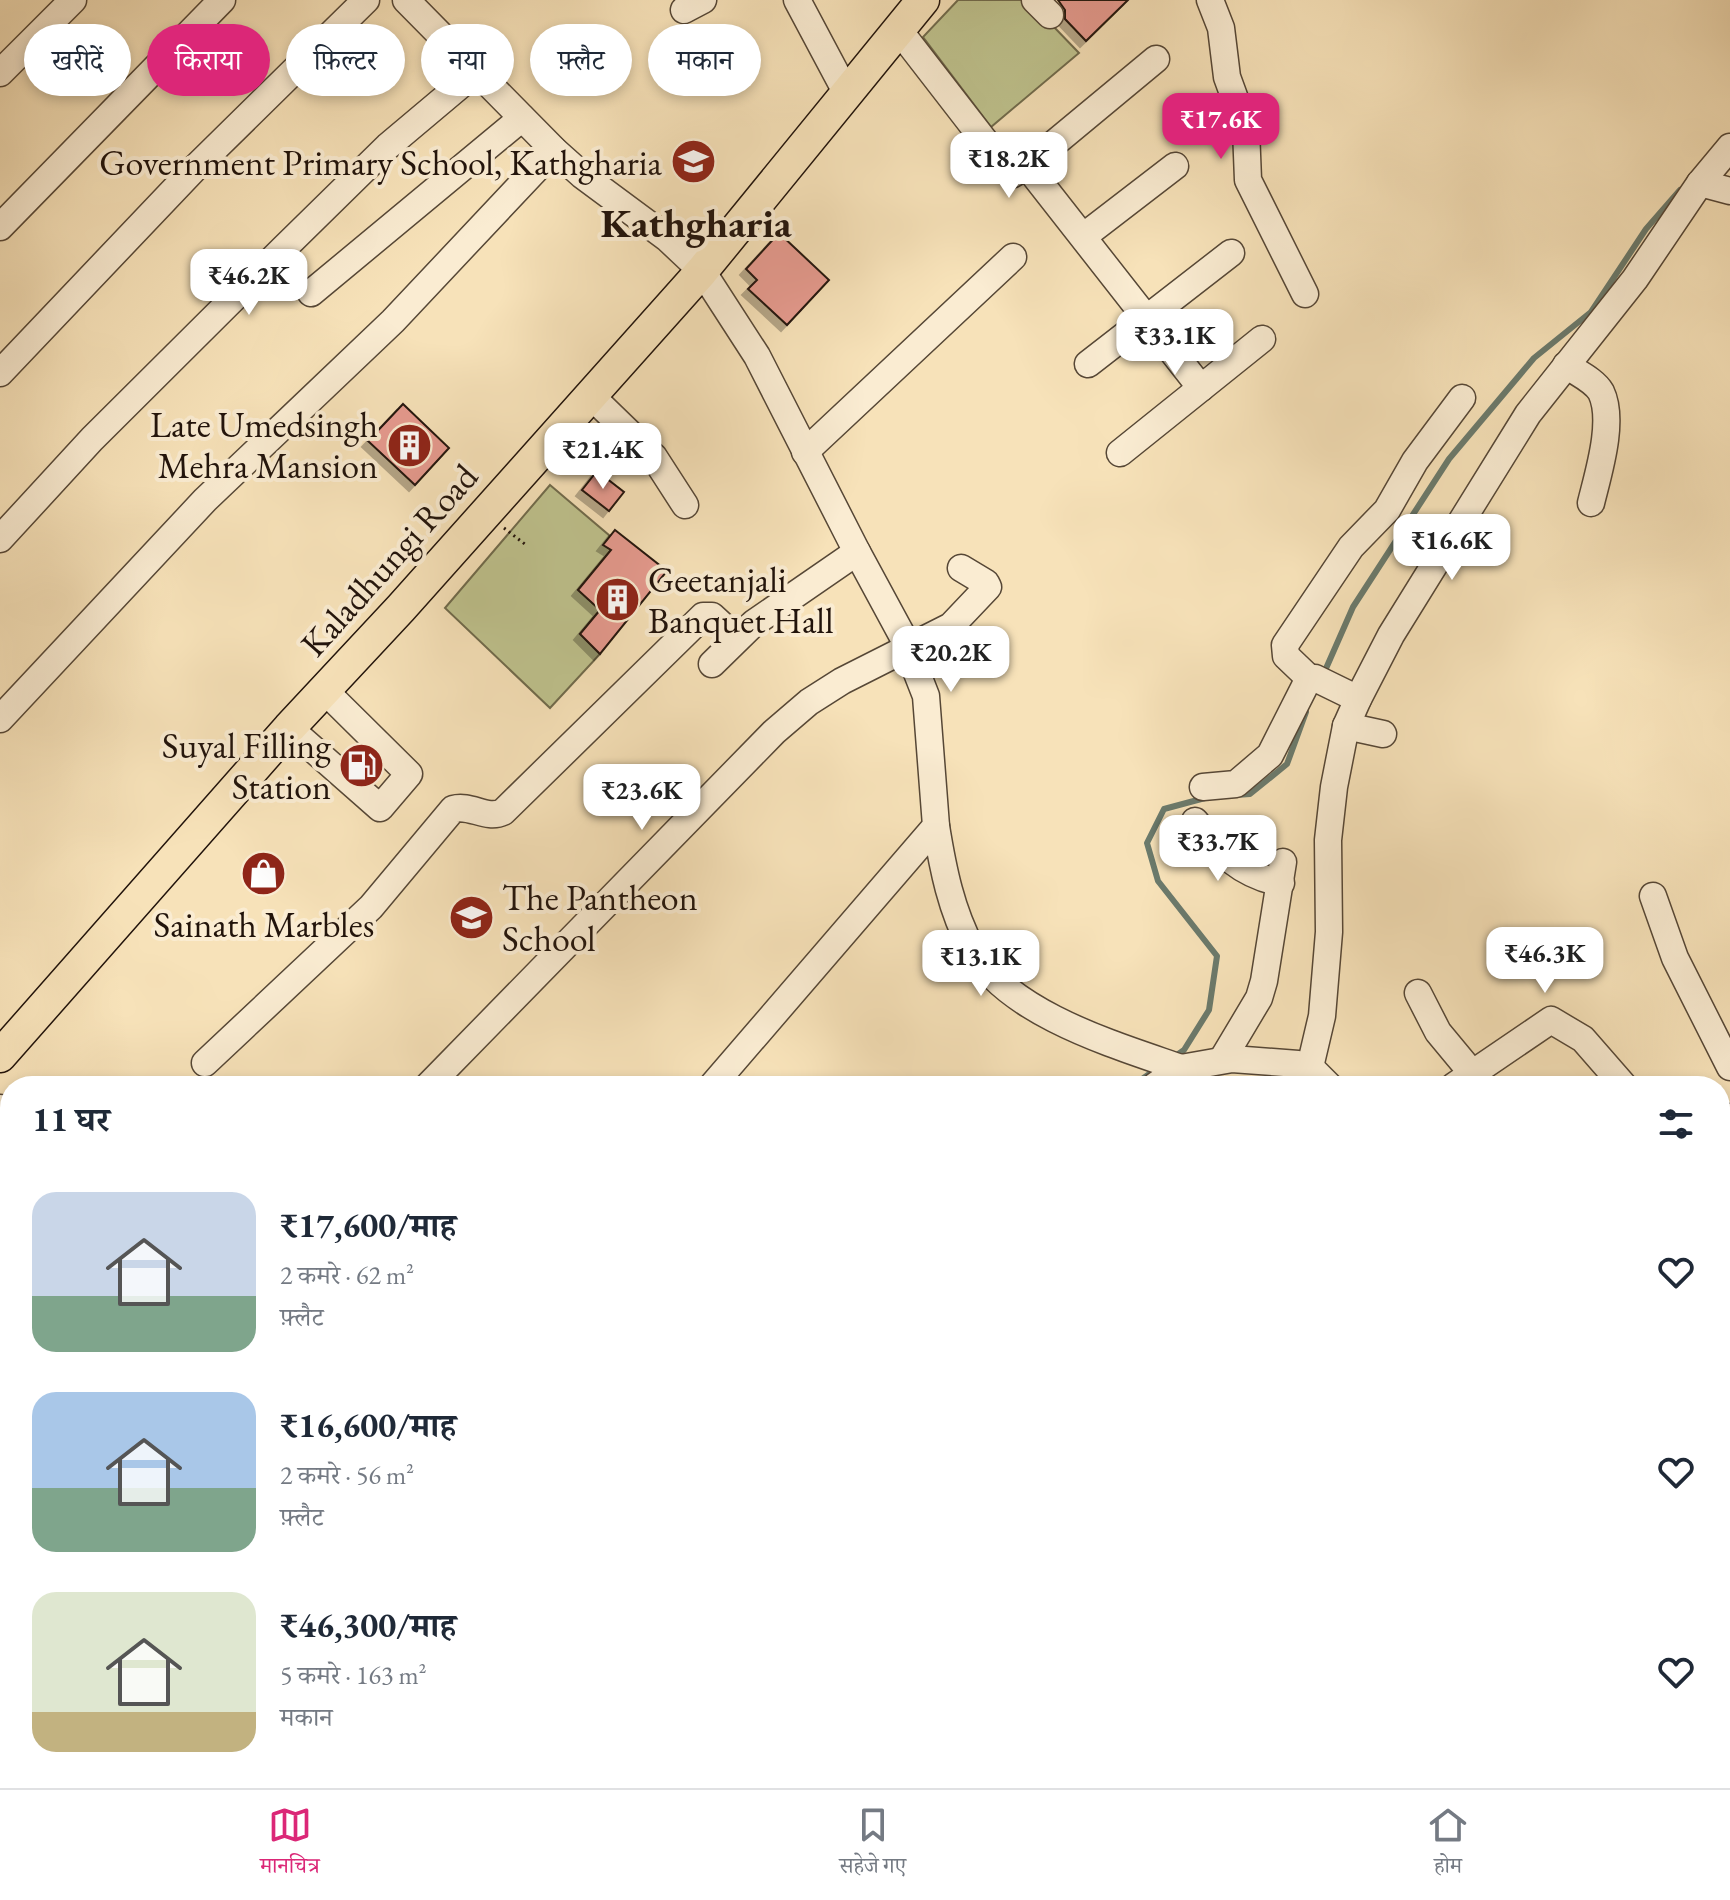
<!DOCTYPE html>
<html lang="hi">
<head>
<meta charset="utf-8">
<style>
	body { margin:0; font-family:"EB Garamond","Noto Serif Devanagari",serif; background:#f2f2f3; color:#1f2937; height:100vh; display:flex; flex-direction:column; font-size:30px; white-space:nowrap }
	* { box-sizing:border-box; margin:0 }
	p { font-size:26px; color:#747a83 }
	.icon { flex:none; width:44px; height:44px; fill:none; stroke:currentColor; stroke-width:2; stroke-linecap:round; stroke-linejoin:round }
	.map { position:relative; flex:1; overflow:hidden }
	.sheet { position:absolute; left:0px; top:1076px; width:1730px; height:712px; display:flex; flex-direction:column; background:#fff; border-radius:32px 32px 0 0; box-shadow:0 4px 12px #0003 }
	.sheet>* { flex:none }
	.hud { position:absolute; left:24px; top:24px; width:800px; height:72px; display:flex; gap:16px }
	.price { position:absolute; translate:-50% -68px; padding:0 18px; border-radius:16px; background:#fff; color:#222; font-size:26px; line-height:52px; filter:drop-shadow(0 2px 4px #0008) }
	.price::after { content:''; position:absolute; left:50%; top:48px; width:24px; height:18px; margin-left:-12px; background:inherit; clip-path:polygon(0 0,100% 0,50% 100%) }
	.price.selected { background:#db2777; color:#fff }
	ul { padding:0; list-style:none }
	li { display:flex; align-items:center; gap:24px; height:200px; padding:0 32px }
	li span { display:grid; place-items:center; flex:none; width:224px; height:160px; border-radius:24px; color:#555 }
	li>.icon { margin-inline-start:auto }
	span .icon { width:96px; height:96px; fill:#fffc; stroke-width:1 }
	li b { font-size:34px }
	h2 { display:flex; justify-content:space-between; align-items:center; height:96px; padding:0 32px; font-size:34px }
	.chip { padding:0 28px; border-radius:36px; background:#fff; box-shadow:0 4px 12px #0003; font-size:28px; line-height:72px }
	.chip.selected { background:#db2777; color:#fff }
	.tab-bar { display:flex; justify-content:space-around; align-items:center; height:112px; border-top:2px solid #e0e1e3; background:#fff; font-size:22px; color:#747a83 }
	.tab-bar a { display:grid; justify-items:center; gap:4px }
	.tab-bar .selected { color:#db2777 }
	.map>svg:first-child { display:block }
</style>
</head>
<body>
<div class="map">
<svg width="1730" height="1788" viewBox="0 0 1730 1788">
	<defs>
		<filter id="shadow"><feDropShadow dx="-6" dy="6" stdDeviation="0" flood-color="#0004"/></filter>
	</defs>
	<rect width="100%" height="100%" fill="#f7e2b9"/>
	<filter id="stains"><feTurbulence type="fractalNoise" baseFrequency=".0025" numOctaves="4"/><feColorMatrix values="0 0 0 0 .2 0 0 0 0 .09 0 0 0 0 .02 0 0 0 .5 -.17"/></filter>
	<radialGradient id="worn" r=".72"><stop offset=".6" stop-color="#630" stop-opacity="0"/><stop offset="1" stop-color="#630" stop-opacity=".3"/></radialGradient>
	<g fill="#bfc38e" stroke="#706b4c" stroke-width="2">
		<path d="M958 0H1028L1079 53 991 127 923 37Z"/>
		<path d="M550 485 610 536 604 544 611 550 578 590 600 610 580 634 600 654 550 708 445 608Z"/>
		<path d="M1730 1486V1543L1720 1549V1491Z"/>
	</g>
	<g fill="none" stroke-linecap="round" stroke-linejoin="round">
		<g stroke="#6b7a6c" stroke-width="6">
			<path d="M1324 673 1353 607 1449 459 1534 358 1591 312 1646 229 1680 190"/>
			<path d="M1236 795 1250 794 1287 764 1306 712"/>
			<path d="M1174 1057 1184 1050 1209 1010 1217 956 1158 881 1147 843 1164 809 1205 798"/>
			<path d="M1132 1086 1158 1068"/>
			<path d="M869 1788 874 1778"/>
		</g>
	</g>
	<g fill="#e79b90" stroke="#21130b" stroke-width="2" filter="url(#shadow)">
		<path d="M1058 0H1128L1086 41 1065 19V10Z"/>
		<path d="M779 233 829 280 787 325 748 289 757 280 746 269Z"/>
		<path d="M403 404 449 448 415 485 368 441Z"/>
		<path d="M597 471 624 492 609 511 582 490Z"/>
		<path d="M615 530 667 571 600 654 580 634 600 610 578 590 611 550 603 545Z"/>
	</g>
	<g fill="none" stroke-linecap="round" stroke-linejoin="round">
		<defs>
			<g id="minor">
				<path d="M406 0 554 150 582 175 667 238 702 271 757 356 857 552 903 637 926 696 936 826 712 1086"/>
				<path d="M797 0 846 92"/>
				<path d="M1035 0 1050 15"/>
				<path d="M1210 0 1221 28 1227 77 1246 129 1248 180 1305 294"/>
				<path d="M684 10 703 0"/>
				<path d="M898 29 1011 175 1027 166 1156 59"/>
				<path d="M0 73 73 0"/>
				<path d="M1027 166 1201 388"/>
				<path d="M1700 183 1730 191"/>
				<path d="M0 227 222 0"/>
				<path d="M1084 236 1175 166"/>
				<path d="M311 293 522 118"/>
				<path d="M1088 364 1231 253"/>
				<path d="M1566 365C1577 373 1594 380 1601 392 1615 421 1598 474 1591 503"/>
				<path d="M0 373 194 169 366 0"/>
				<path d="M590 395 654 457 685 505"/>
				<path d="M805 452 1013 257"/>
				<path d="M1120 453 1262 339"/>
				<path d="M0 539 92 439 283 249 388 146 476 72"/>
				<path d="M712 664 754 623 857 552"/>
				<path d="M1309 678 1286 656 1285 645 1351 547 1387 510 1415 461 1462 398"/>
				<path d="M0 719 205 500 393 321 554 150"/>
				<path d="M1346 726 1383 734"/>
				<path d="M289 728 380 808 409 774 325 691"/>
				<path d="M1203 787 1236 784 1270 755 1309 678H1315L1358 699"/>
				<path d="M1195 821C1218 852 1241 875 1281 883"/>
				<path d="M936 826C943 869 951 910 972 949 1008 1014 1115 1045 1181 1068"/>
				<path d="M1653 896 1675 958 1730 1067"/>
				<path d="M1418 993 1438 1032 1472 1073"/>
				<path d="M1222 1060 1259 998 1264 981 1283 862"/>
				<path d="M205 1063 371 907 453 809C471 804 486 820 503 812L703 616H712L737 639"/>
				<path d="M1310 1067 1322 1016 1329 932 1328 840 1334 787 1346 726 1358 699 1391 635 1528 414 1635 279 1700 183 1730 147"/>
				<path d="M428 1086 774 732 809 702 842 681 951 626 988 587 986 583 961 568"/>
				<path d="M1155 1086 1181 1068 1232 1059 1298 1064 1310 1067 1329 1086"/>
				<path d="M1454 1086 1551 1020 1583 1039 1624 1086"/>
				<path d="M0 1108 10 1118"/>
				<path d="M1720 1121 1730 1117"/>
				<path d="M1720 1299 1730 1290"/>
				<path d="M0 1302 10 1291"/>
				<path d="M1720 1373 1721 1375"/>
				<path d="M1720 1562 1730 1557"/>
				<path d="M0 1588 10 1576"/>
				<path d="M0 1738 10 1727"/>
				<path d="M132 1788 142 1778"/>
				<path d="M315 1788 326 1778"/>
				<path d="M383 1788 384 1778"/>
				<path d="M1333 1788 1346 1778"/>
				<path d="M1575 1788 1588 1778"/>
				<path d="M1650 1788 1652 1778"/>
				<path d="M1697 1788 1708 1778"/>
			</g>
			<path id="major" d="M0 1056 289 728 401 608 702 271 923 0"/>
		</defs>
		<use href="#minor" stroke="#564736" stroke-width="29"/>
		<use href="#major" stroke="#21130b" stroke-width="35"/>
		<path stroke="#21130b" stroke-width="3" stroke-dasharray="2 4" stroke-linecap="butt" d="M504 528 526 545"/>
		<use href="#minor" stroke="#faecd2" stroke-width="26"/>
		<use href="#major" stroke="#f7e2b9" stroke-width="32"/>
	</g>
	<defs>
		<symbol id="school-disc" viewBox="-11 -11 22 22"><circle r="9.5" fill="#8f2418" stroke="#faecd2"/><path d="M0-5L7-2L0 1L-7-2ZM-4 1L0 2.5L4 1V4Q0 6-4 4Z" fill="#fff"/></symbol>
		<symbol id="building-disc" viewBox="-11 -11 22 22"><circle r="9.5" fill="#8f2418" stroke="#faecd2"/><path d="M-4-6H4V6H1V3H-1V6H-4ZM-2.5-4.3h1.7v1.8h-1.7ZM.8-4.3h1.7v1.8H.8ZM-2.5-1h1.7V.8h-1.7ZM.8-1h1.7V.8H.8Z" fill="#fff"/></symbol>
		<symbol id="fuel-disc" viewBox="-11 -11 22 22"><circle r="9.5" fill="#8f2418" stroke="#faecd2"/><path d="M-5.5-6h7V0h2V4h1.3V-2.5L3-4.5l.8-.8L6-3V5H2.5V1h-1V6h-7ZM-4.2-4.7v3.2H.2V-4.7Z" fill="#fff"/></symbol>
		<symbol id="shop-disc" viewBox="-11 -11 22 22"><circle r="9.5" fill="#8f2418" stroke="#faecd2"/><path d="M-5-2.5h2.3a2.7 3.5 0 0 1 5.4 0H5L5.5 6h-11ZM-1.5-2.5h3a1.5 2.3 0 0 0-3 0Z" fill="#fff"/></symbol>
	</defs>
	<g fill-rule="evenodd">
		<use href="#school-disc" x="668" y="136" width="51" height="51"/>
		<use href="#building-disc" x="384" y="420" width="51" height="51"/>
		<use href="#building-disc" x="592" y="574" width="51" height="51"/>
		<use href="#fuel-disc" x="336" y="740" width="51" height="51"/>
		<use href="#shop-disc" x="238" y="848" width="51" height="51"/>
		<use href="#school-disc" x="446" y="892" width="51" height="51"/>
	</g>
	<g text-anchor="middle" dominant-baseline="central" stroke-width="8" stroke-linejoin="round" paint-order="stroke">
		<g font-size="36" fill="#21130b" stroke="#faecd2" text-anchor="end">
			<text x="662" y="162">Government Primary School, Kathgharia</text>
			<text x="378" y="424">Late Umedsingh<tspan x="378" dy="41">Mehra Mansion</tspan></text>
			<text x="648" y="579" text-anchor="start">Geetanjali<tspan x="648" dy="41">Banquet Hall</tspan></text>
			<text x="331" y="745">Suyal Filling<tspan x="331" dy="41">Station</tspan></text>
			<text x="502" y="897" text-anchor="start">The Pantheon<tspan x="502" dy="41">School</tspan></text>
			<text x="264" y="924" text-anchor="middle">Sainath Marbles</text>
		</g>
		<g font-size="36" fill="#21130b" stroke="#faecd2">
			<text transform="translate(389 560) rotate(-48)">Kaladhungi Road</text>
		</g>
		<g font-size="40" font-weight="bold" fill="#21130b" stroke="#faecd2">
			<text x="696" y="223">Kathgharia</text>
		</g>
	</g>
	<rect width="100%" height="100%" filter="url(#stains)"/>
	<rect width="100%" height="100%" fill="url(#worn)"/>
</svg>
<b class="price selected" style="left:1221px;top:161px">₹17.6K</b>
<b class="price" style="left:1009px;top:200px">₹18.2K</b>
<b class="price" style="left:249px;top:317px">₹46.2K</b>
<b class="price" style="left:1175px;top:377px">₹33.1K</b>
<b class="price" style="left:603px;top:491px">₹21.4K</b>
<b class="price" style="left:1452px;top:582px">₹16.6K</b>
<b class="price" style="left:951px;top:694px">₹20.2K</b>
<b class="price" style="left:642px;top:832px">₹23.6K</b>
<b class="price" style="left:1218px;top:883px">₹33.7K</b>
<b class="price" style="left:1545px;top:995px">₹46.3K</b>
<b class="price" style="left:981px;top:998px">₹13.1K</b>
<div class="hud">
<a class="chip">खरीदें</a>
<a class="chip selected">किराया</a>
<a class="chip">फ़िल्टर</a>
<a class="chip">नया</a>
<a class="chip">फ़्लैट</a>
<a class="chip">मकान</a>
</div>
<section class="sheet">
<h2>11 घर<svg class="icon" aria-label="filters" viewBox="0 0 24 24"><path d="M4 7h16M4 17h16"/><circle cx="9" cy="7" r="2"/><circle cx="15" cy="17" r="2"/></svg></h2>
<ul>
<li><span style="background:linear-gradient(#c9d6e8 65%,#7fa58c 0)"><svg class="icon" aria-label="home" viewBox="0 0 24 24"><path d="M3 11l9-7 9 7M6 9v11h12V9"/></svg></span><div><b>₹17,600/माह</b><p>2 कमरे · 62 m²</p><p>फ़्लैट</p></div><svg class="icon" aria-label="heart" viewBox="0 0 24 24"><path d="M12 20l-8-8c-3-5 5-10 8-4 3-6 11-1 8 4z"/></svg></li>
<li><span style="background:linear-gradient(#a9c7e8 60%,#7fa58c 0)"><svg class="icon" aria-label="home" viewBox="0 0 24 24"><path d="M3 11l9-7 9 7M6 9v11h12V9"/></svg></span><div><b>₹16,600/माह</b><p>2 कमरे · 56 m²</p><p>फ़्लैट</p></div><svg class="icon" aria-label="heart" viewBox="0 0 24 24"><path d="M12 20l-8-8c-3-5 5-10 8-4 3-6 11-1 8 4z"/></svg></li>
<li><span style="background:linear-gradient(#dfe7d0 75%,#c2b280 0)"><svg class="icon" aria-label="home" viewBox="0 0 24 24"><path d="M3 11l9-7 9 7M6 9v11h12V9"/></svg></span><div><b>₹46,300/माह</b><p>5 कमरे · 163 m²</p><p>मकान</p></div><svg class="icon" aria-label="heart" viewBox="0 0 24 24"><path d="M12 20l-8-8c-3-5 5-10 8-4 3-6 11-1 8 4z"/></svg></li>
</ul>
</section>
</div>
<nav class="tab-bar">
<a class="selected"><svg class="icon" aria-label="map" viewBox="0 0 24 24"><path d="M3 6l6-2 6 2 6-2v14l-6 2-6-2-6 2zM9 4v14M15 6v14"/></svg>मानचित्र</a>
<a><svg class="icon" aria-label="saved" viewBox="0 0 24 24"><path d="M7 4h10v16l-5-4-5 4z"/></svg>सहेजे गए</a>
<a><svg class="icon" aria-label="home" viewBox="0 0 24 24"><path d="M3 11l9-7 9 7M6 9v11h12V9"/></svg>होम</a>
</nav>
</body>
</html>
